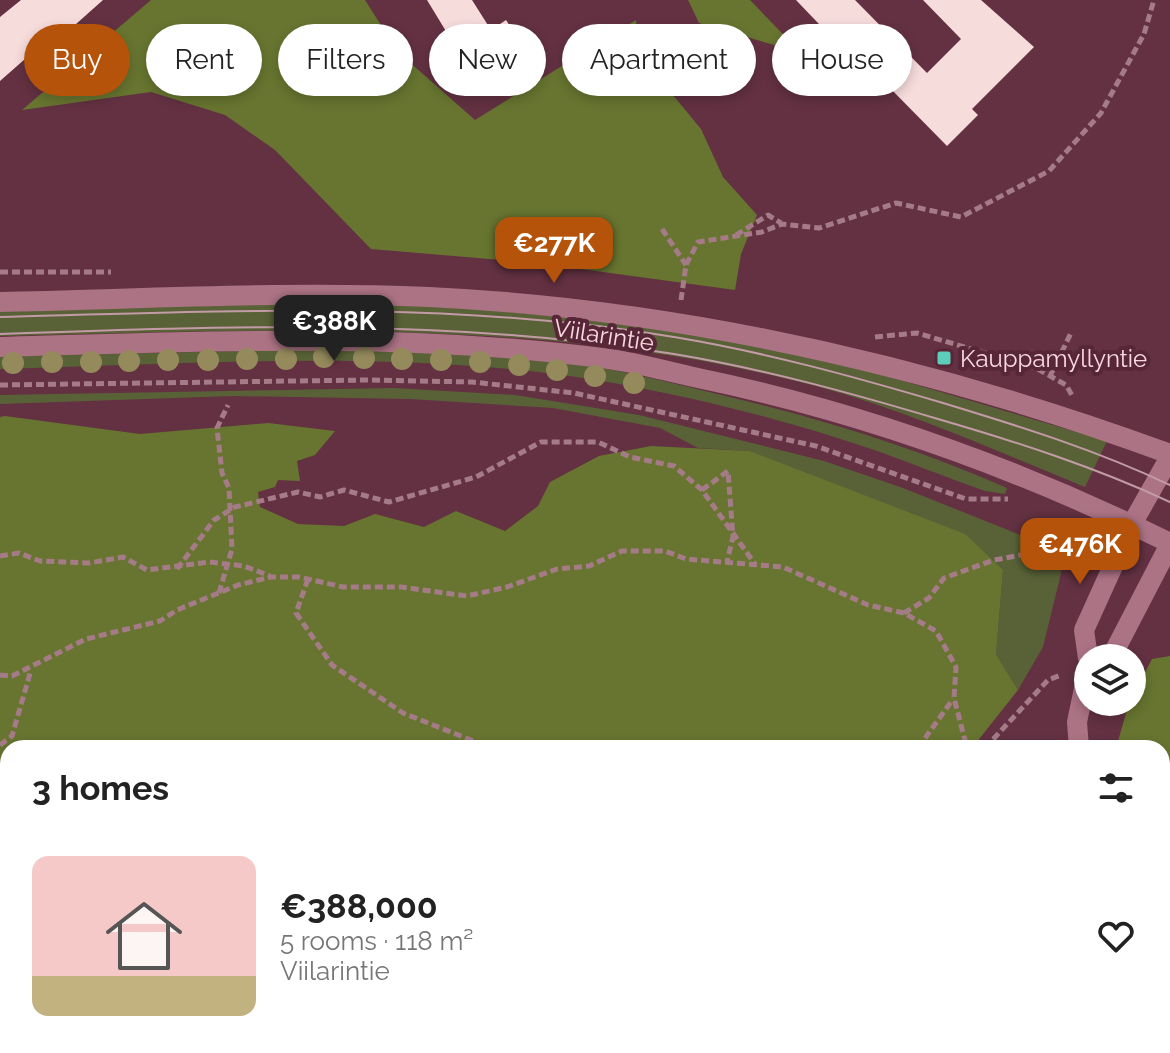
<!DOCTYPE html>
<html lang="en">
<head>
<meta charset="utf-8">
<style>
	body { margin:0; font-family:Raleway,sans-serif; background:#f6f6f6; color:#222; height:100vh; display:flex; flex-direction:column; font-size:30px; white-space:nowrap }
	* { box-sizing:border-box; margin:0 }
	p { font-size:26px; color:#767676 }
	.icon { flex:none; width:44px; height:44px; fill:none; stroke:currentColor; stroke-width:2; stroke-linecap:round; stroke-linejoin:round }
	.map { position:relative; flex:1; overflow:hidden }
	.panel { position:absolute; left:0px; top:740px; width:1170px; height:314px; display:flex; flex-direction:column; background:#fff; border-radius:24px 24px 0 0; box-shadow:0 4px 12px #0003 }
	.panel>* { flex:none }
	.guide { position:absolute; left:24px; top:24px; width:1122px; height:72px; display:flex; gap:16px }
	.tools { position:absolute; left:1074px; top:644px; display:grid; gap:16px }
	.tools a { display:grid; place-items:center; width:72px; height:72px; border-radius:50%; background:#fff; box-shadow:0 4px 12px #0003; font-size:40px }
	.price { position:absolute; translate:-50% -68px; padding:0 18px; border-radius:16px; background:#b45309; color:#fff; font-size:26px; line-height:52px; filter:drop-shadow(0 2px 4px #0008) }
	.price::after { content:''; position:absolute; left:50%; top:48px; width:24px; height:18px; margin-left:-12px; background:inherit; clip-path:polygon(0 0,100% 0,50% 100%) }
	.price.current { background:#222; color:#fff }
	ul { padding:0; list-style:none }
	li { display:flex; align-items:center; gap:24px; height:200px; padding:0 32px }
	li span { display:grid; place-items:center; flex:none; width:224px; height:160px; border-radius:16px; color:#555 }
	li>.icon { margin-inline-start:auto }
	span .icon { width:96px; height:96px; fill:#fffc; stroke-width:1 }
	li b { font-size:34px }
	h2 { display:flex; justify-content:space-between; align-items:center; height:96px; padding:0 32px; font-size:34px }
	.chip { padding:0 28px; border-radius:36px; background:#fff; box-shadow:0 4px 12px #0003; font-size:28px; line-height:72px }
	.chip.current { background:#b45309; color:#fff }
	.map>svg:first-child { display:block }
</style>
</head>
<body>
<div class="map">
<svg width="1170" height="1053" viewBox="0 0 1170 1053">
	<rect width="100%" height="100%" fill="#633142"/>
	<g fill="#596237">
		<path d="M421 303 679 329 873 372 1107 441 1085 487C1001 453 918 415 830 390 559 315 278 330 0 336V307Z"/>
		<path d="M286 350C382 350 476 352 571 363 619 369 667 382 713 393 815 417 912 446 1007 488L1005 494 985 491C944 477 905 460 865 447 777 417 662 389 570 376 382 350 189 364 0 369V356Z"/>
		<path d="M394 388 515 395 639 415 824 461 903 488 1048 546 1064 561 1043 647 1018 690 996 654 1003 570 750 451 698 448 660 428 553 408 410 399 233 396 0 404V395Z"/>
	</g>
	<g fill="#677530">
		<path d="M151 0H365L398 52 475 120 636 20 639 54 701 129 723 177 757 215 741 254 735 290 537 263 371 249 275 150 225 115 151 92 22 110Z"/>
		<path d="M688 0H750L801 53 699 23Z"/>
		<path d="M5 416 140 434 268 423 335 431 315 455 297 461 300 481 278 480 275 487 258 492 260 507 298 524 344 526 375 514 424 527 456 511 505 531 538 506 550 482 599 456 651 446 750 451 965 534 1003 570 996 654 1018 690 972 748H8V981L0 992V417Z"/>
		<path d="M1170 656V913L1162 904V748H1116L1129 703 1152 659Z"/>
		<path d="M788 1046H1061L1070 1053H783Z"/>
	</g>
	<g fill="#f7dcdc">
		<path d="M21 0H103L30 65 25 59 0 81V17Z"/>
		<path d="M427 0H472L491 30 506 20 529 55 473 91 450 56 458 51Z"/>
		<path d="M796 0H855L927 73 961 39 923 0H981L1034 47 972 109 978 115 947 146 887 85 882 90Z"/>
	</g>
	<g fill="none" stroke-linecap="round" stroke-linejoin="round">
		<g stroke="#a57b88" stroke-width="5" stroke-dasharray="8 4" stroke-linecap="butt">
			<path d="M662 229 686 265"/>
			<path d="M736 235 768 215 781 223"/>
			<path d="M0 272H111"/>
			<path d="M681 300 686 265 698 242 762 232 782 224 819 228 896 203 961 217 1049 171 1101 113 1144 34 1154 0"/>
			<path d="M875 337 917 333 1036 368 1066 385 1073 397"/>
			<path d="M1051 374 1071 333"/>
			<path d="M0 385 366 380 472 382 574 393 816 446 966 499H1008"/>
			<path d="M702 490 728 471 733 537 727 562"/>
			<path d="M0 556 19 553 40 561 89 563 123 557 147 570 209 562 244 566 270 576"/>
			<path d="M177 569 214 520 235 507 298 492 320 497 344 490 389 502 476 477 541 442H598L630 457 674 466 702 490 755 564"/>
			<path d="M308 579 296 613 332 665 403 713 491 748"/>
			<path d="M219 593 232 549 229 488 222 473 217 428 228 405"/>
			<path d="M904 613 929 598 944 578 994 560 1071 546"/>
			<path d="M0 675 12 676 86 639 160 621 177 610 238 585 271 577H299L343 587H401L467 596 507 587 557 569 589 566 622 551H665L686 559 783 567 868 605 904 613 936 631 956 667 954 698 967 748"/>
			<path d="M0 745 12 736 31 670"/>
			<path d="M918 748 953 699"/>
			<path d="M985 748 1048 680 1061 675"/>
			<path d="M988 1046 990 1053"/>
		</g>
		<g stroke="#ac7385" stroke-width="20">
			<path d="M1088 658 1084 630 1132 524"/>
			<path d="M1101 658 1114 652 1170 544"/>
			<path d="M1079 748 1077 722 1088 669"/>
			<path d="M1162 950 1170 957"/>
			<path d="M419 1046 430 1053"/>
			<path d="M208 1053 215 1046"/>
			<path d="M752 1053 757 1046"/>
		</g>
		<g stroke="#ac7385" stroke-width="20">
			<path d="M0 302C143 299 286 291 429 297 682 309 933 367 1170 454"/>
			<path d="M0 347C203 341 407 332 609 359 639 363 669 372 698 378 862 412 1020 469 1170 543"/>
			<path d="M1132 524 1170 457"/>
		</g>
		<g stroke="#c29ba7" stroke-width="2">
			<path d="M0 317C224 311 452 300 674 337 765 352 855 377 943 403 1022 427 1096 450 1170 485"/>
			<path d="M0 334C225 326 452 318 674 354 764 369 851 393 938 419 1017 442 1095 467 1170 502"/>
		</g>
	</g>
	<g fill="#948a5c">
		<circle cx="324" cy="357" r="11"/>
		<circle cx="364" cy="358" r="11"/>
		<circle cx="247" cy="359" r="11"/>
		<circle cx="286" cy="359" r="11"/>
		<circle cx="402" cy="359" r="11"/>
		<circle cx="168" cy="360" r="11"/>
		<circle cx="208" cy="360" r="11"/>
		<circle cx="441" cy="360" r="11"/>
		<circle cx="129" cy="361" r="11"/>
		<circle cx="52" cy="362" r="11"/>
		<circle cx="91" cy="362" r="11"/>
		<circle cx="480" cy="362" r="11"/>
		<circle cx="13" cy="363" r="11"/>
		<circle cx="519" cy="365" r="11"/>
		<circle cx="557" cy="370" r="11"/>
		<circle cx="595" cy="376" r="11"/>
		<circle cx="634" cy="383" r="11"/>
	</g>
	<rect fill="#5dceb9" stroke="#572738" stroke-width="3" x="936" y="350" width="16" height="16" rx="4"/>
	<g text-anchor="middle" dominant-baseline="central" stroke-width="8" stroke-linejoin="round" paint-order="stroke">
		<g font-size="24" fill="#fad9e2" stroke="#572738">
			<text transform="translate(604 335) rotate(9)">Viilarintie</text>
		</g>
		<g font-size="24" fill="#fad9e2" stroke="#572738" text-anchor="start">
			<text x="960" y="358">Kauppamyllyntie</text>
		</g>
	</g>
</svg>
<div class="tools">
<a><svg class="icon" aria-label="layers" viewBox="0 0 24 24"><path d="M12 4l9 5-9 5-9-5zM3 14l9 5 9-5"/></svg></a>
</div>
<b class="price" style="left:554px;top:285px">€277K</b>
<b class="price current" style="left:334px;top:363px">€388K</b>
<b class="price" style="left:1080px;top:586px">€476K</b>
<div class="guide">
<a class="chip current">Buy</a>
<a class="chip">Rent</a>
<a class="chip">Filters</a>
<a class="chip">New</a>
<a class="chip">Apartment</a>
<a class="chip">House</a>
</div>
<section class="panel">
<h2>3 homes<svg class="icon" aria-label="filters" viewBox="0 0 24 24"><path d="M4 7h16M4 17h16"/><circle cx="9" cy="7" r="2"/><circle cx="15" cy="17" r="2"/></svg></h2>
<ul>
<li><span style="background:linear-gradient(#f6c9c9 75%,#c2b280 0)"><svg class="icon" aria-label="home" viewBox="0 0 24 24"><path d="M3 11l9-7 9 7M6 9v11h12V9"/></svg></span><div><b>€388,000</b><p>5 rooms · 118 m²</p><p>Viilarintie</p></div><svg class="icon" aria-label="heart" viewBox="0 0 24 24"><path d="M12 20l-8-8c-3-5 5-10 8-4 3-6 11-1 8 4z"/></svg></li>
</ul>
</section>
</div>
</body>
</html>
